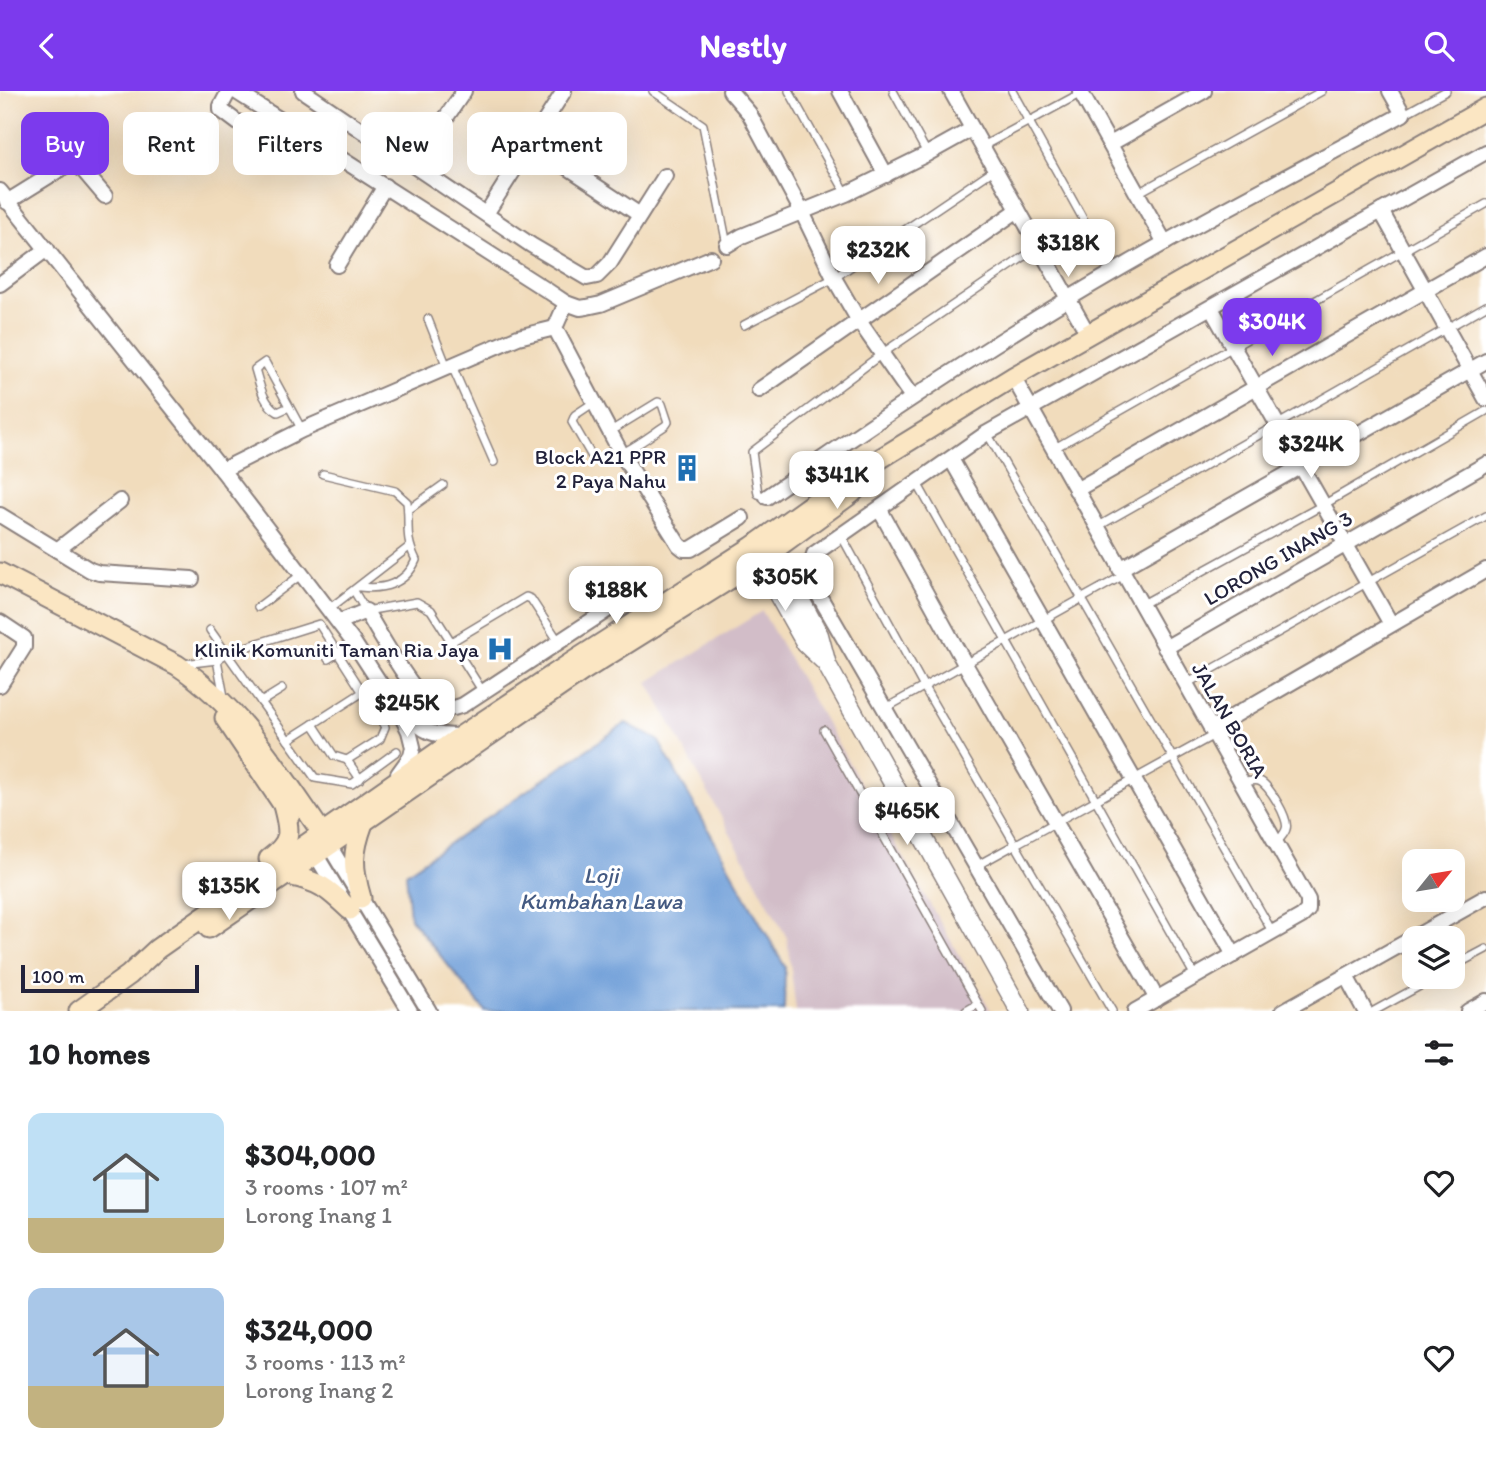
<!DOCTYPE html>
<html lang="en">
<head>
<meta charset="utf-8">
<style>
	body { margin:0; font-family:Itim,sans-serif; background:#f6f6f6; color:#202124; height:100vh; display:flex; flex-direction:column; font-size:26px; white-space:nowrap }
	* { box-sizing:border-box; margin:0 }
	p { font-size:23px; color:#757577 }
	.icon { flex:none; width:38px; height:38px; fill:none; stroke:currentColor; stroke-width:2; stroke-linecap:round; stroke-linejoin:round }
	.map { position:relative; height:920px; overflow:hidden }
	.sheet { display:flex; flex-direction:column; background:#fff; flex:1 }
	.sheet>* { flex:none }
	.top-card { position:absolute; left:21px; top:21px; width:700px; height:63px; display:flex; gap:14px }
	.needle { width:46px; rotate:60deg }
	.buttons { position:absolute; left:1402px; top:758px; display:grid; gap:14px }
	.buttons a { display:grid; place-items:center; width:63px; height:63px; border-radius:14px; background:#fff; box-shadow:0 7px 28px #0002; font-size:35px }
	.scale { position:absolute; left:21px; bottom:18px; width:178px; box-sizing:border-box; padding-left:7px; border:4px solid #22223b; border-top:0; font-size:19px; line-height:24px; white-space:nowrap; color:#22223b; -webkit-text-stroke:5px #fff; paint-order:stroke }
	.price { position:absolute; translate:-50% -60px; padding:0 16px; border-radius:14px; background:#fff; color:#222; font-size:23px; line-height:46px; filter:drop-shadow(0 2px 4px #0008) }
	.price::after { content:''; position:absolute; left:50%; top:42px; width:21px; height:16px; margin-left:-10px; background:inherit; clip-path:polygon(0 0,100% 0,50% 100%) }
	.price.current { background:#7c3aed; color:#fff }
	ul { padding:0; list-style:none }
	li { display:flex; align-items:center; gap:21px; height:175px; padding:0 28px }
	li span { display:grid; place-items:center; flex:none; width:196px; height:140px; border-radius:14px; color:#555 }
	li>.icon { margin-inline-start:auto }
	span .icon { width:84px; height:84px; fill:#fffc; stroke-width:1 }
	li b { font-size:30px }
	h2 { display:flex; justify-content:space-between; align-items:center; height:84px; padding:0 28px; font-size:30px }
	.pill { padding:0 24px; border-radius:14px; background:#fff; box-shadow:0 7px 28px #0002; font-size:24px; line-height:63px }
	.pill.current { background:#7c3aed; color:#fff }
	header { display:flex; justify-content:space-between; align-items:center; height:91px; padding:0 28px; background:#7c3aed; color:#fff; font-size:32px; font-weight:700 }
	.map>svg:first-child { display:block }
</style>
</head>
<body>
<header><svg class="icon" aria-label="back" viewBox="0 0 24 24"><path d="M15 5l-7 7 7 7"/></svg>Nestly<svg class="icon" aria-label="search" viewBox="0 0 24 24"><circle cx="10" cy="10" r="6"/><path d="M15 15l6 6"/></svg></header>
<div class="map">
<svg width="1486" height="920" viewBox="0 0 1486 920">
	<rect width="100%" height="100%" fill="#fff"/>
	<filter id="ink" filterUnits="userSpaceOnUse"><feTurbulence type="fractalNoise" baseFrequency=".0143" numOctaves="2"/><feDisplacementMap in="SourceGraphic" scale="14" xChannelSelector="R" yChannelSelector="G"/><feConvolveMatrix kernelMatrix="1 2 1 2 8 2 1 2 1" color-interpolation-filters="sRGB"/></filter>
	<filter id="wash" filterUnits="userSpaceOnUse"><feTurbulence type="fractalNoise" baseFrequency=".00686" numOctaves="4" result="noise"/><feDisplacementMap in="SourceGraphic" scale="28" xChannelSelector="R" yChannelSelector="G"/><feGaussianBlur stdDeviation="1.57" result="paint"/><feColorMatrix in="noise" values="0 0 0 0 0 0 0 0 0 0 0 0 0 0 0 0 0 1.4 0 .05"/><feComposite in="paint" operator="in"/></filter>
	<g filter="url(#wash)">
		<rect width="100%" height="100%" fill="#f1dcbc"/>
		<path fill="#d2bdc8" d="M762 520 991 920H796L787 847 648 591Z"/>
		<path fill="#6e9ed8" stroke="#48608a" stroke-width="2" d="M626 632 658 649 785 876 784 920H485L410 827 406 782Z"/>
	</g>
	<g filter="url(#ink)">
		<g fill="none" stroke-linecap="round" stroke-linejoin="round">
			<defs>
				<g id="service">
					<path d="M653 0 703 34 727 154"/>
					<path d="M789 0 846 102"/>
					<path d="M893 0 927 62"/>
					<path d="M1012 0 1113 182"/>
					<path d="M1404 23 1446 0"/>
					<path d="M983 55 1083 1"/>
					<path d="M1138 102 1322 0"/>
					<path d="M428 228 447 276"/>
					<path d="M744 234 834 187 995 78"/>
					<path d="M452 275 494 371"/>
					<path d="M593 312 575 324 572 331 594 369C619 370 646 347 666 334L668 331 662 313 658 311 609 341"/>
					<path d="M289 316 278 321C263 313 260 294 255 278L265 271 302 339"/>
					<path d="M987 342 1273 842"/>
					<path d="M1053 358 1486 113"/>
					<path d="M323 383 395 400 407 411C410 435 404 445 416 469 406 493 383 499 360 496"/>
					<path d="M917 392 1195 885"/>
					<path d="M767 406 758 403 752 361 883 262 1038 156"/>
					<path d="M408 419 443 394"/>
					<path d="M1097 436 1486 215"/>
					<path d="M841 444 924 596 1112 920"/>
					<path d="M354 500 366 520 417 511 431 519 483 601"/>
					<path d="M1141 514 1323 414 1486 320"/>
					<path d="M258 516 302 483"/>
					<path d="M329 518 409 456"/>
					<path d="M210 539 315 687 352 693 397 660"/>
					<path d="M451 551 526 506 531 508 559 551"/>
					<path d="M328 568 354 552"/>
					<path d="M217 569 224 606"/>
					<path d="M183 573 217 569 227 562 319 533 385 636 380 648 347 669"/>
					<path d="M1186 593 1486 425"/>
					<path d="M261 611 282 598"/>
					<path d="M884 618 1124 484"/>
					<path d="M313 633 334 665 347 669 360 688"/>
					<path d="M824 639 982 920"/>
					<path d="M288 649 363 601"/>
					<path d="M1243 692C1248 691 1254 688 1259 690 1268 692 1290 729 1286 738 1285 743 1279 748 1276 753"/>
					<path d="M976 775 1214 644"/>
					<path d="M1452 876 1486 858"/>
					<path d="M966 920 978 913"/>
					<path d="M1374 920 1436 886"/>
				</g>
				<g id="minor">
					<path d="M229 0 221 15V19L253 43 261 41 271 23"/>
					<path d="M235 0 548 200 566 212 580 217 587 216 601 213 711 167"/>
					<path d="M303 0 531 154 587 187 597 185 610 172 665 85"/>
					<path d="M730 0 749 22 802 121 834 187 859 230 912 306"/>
					<path d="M840 0 886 84"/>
					<path d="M951 0 1088 243"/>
					<path d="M1080 0 1165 152"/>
					<path d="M531 52 640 124"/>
					<path d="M1110 53 1204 0"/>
					<path d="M414 74 464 0"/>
					<path d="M0 100 222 379 354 552 402 626 409 640 413 656 411 665 398 683"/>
					<path d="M7 111 73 70 77 72 105 105"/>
					<path d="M1381 120 1486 308"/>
					<path d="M486 123 564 0"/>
					<path d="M727 154 742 145 846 103 927 63 972 38"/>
					<path d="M337 174 385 95"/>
					<path d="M0 193 47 158"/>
					<path d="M566 212 555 237 621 362 679 454 684 458H691L742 427"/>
					<path d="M1211 217 1391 533"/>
					<path d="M1013 286 1308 809V819L1302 825 1135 920"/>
					<path d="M759 299 1018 119"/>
					<path d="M951 368 1234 864"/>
					<path d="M222 379 302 339 518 246 555 237"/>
					<path d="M1076 399 1486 165"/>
					<path d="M767 406C866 337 965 270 1068 208 1177 142 1291 84 1403 23L1390 0"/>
					<path d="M880 419 965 573 1157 908"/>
					<path d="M0 424 90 479 99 482 192 488"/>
					<path d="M57 459 120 410"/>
					<path d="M1120 478 1486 270"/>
					<path d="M0 531 24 547V556L0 594"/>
					<path d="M339 531 366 520C378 540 413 604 432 614 442 620 453 618 463 614L647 493"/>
					<path d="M1165 557 1486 373"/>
					<path d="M405 621C424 642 433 645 461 645"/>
					<path d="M1211 638 1486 479"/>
					<path d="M324 746 429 920"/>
					<path d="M311 756 410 920"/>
					<path d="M1346 885 1365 920"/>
					<path d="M1060 920 817 501 811 474 814 463 987 342 1486 61"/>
					<path d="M1283 920 1486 806"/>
					<path d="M1468 920 1486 910"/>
				</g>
				<g id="tertiary">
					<path d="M768 449 819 544 827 574 1020 920"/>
					<path d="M752 457 806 553 825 571"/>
				</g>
				<g id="secondary">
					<path d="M0 482 177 574C240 616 279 680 322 742"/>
					<path d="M225 627 290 724"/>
					<path d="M269 768C293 750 290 741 283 714"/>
					<path d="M288 784C320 791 326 796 350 819"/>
					<path d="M361 807C352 776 352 762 363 732"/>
					<path d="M209 837 581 581 760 469 852 402 871 383"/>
					<path d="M79 920 129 884 157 858 461 645 571 572 752 456 844 390 1013 286 1486 17"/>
				</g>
			</defs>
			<use href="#service" stroke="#8a7f7c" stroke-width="10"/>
			<use href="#minor" stroke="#8a7f7c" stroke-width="18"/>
			<use href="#tertiary" stroke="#8a7f7c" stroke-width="21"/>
			<use href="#secondary" stroke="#8a7f7c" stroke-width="23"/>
			<use href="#service" stroke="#fff" stroke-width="7"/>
			<use href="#minor" stroke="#fff" stroke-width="14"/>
			<use href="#tertiary" stroke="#fff" stroke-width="18"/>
			<use href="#secondary" stroke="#fbe6c3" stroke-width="19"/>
		</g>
	</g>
	<defs>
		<symbol id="building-bare" viewBox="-9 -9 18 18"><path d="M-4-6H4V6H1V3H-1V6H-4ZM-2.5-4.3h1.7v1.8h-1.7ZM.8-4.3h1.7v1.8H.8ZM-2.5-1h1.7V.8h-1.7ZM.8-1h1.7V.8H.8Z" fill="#1f6fb2" stroke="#fff" stroke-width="2.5" paint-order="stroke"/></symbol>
		<symbol id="hospital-bare" viewBox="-9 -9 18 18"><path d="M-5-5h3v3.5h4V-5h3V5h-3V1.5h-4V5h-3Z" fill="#1f6fb2" stroke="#fff" stroke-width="2.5" paint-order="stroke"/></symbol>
	</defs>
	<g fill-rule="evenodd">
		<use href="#building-bare" x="668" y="358" width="38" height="38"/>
		<use href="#hospital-bare" x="481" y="539" width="38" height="38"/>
	</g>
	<g text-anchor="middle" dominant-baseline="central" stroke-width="6" stroke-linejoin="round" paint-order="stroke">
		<g font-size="21" fill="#22223b" stroke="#fff" text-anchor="end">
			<text x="666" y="365">Block A21 PPR<tspan x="666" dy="24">2 Paya Nahu</tspan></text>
			<text x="479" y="558">Klinik Komuniti Taman Ria Jaya</text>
		</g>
		<g font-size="21" fill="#22223b" stroke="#fff">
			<text transform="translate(1278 467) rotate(-30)">LORONG INANG 3</text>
			<text transform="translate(1230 629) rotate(60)">JALAN BORIA</text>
		</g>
		<g font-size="23" font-style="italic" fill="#445a82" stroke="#fff">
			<text x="601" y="784">Loji<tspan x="601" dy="26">Kumbahan Lawa</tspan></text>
		</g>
	</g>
</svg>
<div class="buttons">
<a><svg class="needle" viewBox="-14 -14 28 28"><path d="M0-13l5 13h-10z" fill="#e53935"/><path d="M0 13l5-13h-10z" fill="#757577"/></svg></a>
<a><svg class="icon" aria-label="layers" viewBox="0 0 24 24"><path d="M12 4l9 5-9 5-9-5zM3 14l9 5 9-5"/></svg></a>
</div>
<div class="scale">100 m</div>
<b class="price" style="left:1068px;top:188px">$318K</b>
<b class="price" style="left:878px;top:195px">$232K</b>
<b class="price current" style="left:1272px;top:267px">$304K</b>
<b class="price" style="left:1311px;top:389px">$324K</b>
<b class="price" style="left:837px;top:420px">$341K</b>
<b class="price" style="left:785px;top:522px">$305K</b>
<b class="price" style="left:616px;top:535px">$188K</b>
<b class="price" style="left:407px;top:648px">$245K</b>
<b class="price" style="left:907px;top:756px">$465K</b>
<b class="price" style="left:229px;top:831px">$135K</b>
<div class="top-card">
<a class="pill current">Buy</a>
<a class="pill">Rent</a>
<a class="pill">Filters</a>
<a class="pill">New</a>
<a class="pill">Apartment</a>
</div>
</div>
<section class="sheet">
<h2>10 homes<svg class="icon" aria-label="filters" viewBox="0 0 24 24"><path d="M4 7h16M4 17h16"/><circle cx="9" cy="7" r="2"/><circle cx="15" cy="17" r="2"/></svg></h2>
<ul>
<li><span style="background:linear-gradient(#bfe0f5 75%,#c2b280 0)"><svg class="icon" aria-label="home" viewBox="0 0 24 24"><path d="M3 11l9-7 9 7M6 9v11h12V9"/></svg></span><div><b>$304,000</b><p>3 rooms · 107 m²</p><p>Lorong Inang 1</p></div><svg class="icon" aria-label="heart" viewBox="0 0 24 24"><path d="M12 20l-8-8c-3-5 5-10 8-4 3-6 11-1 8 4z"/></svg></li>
<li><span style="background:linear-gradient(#a9c7e8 70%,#c2b280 0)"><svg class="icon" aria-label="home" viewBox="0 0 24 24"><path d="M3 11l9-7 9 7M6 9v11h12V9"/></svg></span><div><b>$324,000</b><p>3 rooms · 113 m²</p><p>Lorong Inang 2</p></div><svg class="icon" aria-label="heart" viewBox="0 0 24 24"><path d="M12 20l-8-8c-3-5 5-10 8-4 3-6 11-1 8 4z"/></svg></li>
</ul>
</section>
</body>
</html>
